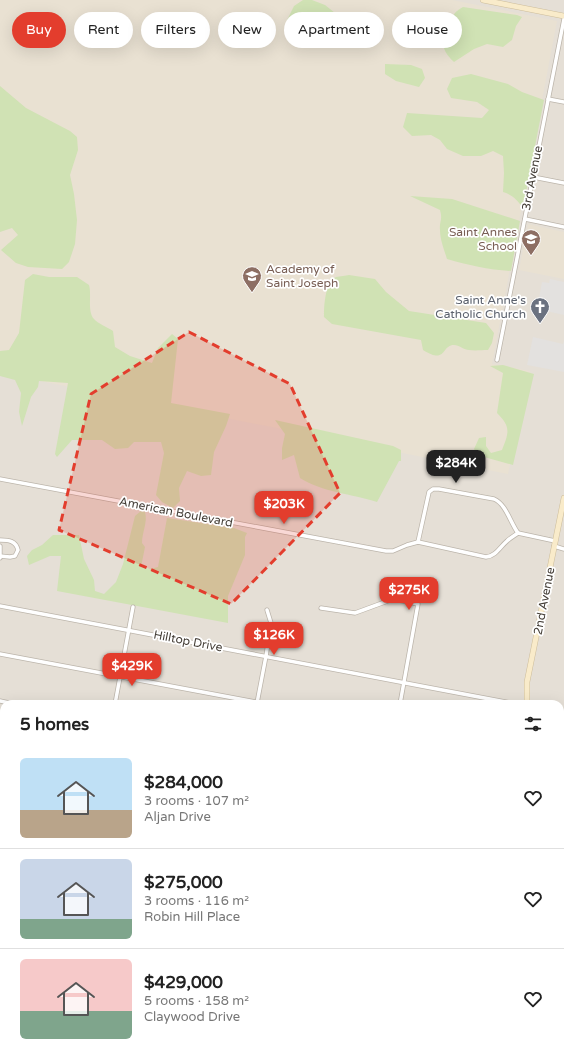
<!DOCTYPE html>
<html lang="en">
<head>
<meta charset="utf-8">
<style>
	body { margin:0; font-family:"Varela Round",sans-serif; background:#f2f2f2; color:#222; height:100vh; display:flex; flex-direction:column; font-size:15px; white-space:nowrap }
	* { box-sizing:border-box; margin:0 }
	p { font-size:13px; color:#767676 }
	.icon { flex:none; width:22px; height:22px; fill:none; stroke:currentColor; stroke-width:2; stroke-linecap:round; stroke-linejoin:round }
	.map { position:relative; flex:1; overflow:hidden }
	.sheet { position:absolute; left:0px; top:700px; width:564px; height:356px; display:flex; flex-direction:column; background:#fff; border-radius:12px 12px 0 0; box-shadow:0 4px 16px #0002 }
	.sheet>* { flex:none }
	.hud { position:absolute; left:12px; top:12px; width:540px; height:36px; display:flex; gap:8px }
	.price { position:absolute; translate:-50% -34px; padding:0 9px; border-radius:8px; background:#e33d2d; color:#fff; font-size:13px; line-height:26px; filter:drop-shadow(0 1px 2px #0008) }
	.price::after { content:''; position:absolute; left:50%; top:24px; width:12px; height:9px; margin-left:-6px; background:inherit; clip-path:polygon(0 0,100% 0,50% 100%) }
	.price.on { background:#222; color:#fff }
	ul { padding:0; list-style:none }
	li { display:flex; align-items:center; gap:12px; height:100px; padding:0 20px }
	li+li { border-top:1px solid #e0e0e0 }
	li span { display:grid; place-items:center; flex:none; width:112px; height:80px; border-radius:6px; color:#555 }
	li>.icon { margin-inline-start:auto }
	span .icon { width:48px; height:48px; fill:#fffc; stroke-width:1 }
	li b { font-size:17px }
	h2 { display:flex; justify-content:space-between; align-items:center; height:48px; padding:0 20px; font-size:17px }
	.pill { padding:0 14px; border-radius:18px; background:#fff; box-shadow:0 4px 16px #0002; font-size:14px; line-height:36px }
	.pill.on { background:#e33d2d; color:#fff }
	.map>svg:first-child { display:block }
</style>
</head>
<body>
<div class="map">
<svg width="564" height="1056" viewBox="0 0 564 1056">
	<rect width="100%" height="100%" fill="#f2eee7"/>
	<path fill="#e5dfd6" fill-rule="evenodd" d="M0 0H564V1056H0ZM4 704H560V1052H4Z"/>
	<path fill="#f1e3d4" d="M560 812 564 813V1009L560 1008Z"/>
	<g fill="#e9e1d2">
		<path d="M0 0H452L557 21 492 364 530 371 508 474 0 373Z"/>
		<path d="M528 224 564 232V279L519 270Z"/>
	</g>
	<g fill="#d0e2b4">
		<path d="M303 0H312L325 5 335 13H362L370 19 362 32 351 40 329 37 300 30 287 20 294 6Z"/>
		<path d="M463 7 517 15 522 17 516 26 512 40 503 47 487 44 474 49 454 62C440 49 442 42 449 26 453 15 453 13 463 7Z"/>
		<path d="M385 64 411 65 422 69 425 78 419 87 396 81 385 74Z"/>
		<path d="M471 74 508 84 522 92 544 100 523 208C517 200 513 195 503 192L504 173 503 156 493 151 481 156H463L447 149 440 140 431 135 412 136 403 127 407 113 482 118 489 110 477 102 451 98 447 89 452 78Z"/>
		<path d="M0 86 26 108 70 131 77 137 78 150 70 175 74 194 77 220 75 244 69 262 62 269 28 267 16 263 1 250 18 235 12 228 0 232Z"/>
		<path d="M410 196 452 199 520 221 511 271C489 270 468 265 447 259 444 249 440 240 440 230 439 221 443 221 440 210Z"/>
		<path d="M33 274 49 277H77L89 285C92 295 87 311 94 319 97 323 109 328 113 331L115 347 130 356 152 363 158 348 172 334 178 339 171 403 230 414 226 426 214 452 211 475 201 476 187 471 179 488 180 501 173 508 162 502 156 495 164 453 161 442H134L128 448 115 449 102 440H72L57 457 55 454 68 383 39 381 38 387 31 397 22 426 19 412 21 393 15 380 0 376V351L9 350 19 333 25 280Z"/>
		<path d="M349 275 375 279 386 292 409 311 486 323 494 333 492 343 488 350C482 350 475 351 469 350 464 350 459 345 454 345 441 345 447 365 423 350L421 340 332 324 324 317C324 306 325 282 336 277 340 276 346 276 349 275Z"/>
		<path d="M503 365 534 374 513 465 477 455 474 449 479 438 486 437V446L491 453 502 450C509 432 511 427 497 413L503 373 490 366Z"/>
		<path d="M275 420 393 446 401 450V461H399L377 502C352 494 322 492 300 478L294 455 282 460V448L285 434Z"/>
		<path d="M141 511 145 512C148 522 142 532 142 543L145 547 141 567 150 569 158 567 167 518 234 528 247 533 245 537V555L228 596V623L57 591 61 556H50L29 565 27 556 32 550 42 545 53 535H79L84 559 94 580 95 591 104 594 116 582 123 564 135 516Z"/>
		<path d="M0 750 4 751V935L0 934Z"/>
	</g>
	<g fill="#e3e1df">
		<path d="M550 279 564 282V315L537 309 542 282 549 283Z"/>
		<path d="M533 337 563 344 564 341V372L527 365Z"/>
		<path d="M0 824 4 825V848H0Z"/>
	</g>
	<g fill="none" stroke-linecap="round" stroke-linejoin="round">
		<defs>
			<g id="street">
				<path d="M548 99 564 102"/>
				<path d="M533 177 564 183"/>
				<path d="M525 219 564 227"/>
				<path d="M497 360 564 19"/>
				<path d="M0 479 386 551H393L407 545 418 542 486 557C496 556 500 547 507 541 510 538 514 536 518 533L555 541"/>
				<path d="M0 540C9 540 16 541 18 550L15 556 10 557 0 556"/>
				<path d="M418 542 429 492 433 489H439L494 499C506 504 510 522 518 533"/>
				<path d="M0 546V558"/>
				<path d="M554 546 564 549"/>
				<path d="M0 606 516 704"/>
				<path d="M321 608 355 613 393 599 418 604 400 704"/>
				<path d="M0 654 266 704"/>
				<path d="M0 701 14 704"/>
				<path d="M257 703 266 656 271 623 267 610"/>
				<path d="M115 704 133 607"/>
				<path d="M560 713H564"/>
				<path d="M0 748 4 749"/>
				<path d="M560 761H564"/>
				<path d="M560 808 564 809"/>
				<path d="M560 855H564"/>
				<path d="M0 1056 4 1011"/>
				<path d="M58 1056V1052"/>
				<path d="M116 1056V1052"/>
				<path d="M172 1056V1052"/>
				<path d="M228 1056 229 1052"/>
				<path d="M285 1056V1052"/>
				<path d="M341 1056V1052"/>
				<path d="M398 1056V1052"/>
				<path d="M454 1056V1052"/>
				<path d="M511 1056V1052"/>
			</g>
			<g id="secondary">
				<path d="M483 0 564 16"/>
				<path d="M527 704V682L564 498"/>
				<path d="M0 963H4"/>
				<path d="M560 1012H564"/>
			</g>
		</defs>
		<use href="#street" stroke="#bcb5ab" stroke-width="5"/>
		<use href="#secondary" stroke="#cdbd9b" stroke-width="6"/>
		<use href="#street" stroke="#fff" stroke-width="3.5"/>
		<use href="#secondary" stroke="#f9ebca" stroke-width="5"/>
	</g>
	<path fill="#e33d2d" fill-opacity="0.2" stroke="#e33d2d" stroke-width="3" stroke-dasharray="8 5" stroke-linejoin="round" d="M189 332 290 384 340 493 231 604 59 530 91 394Z"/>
	<defs>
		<symbol id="school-pin" viewBox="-11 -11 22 30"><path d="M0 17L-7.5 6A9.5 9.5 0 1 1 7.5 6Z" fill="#8d6e63" stroke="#fff"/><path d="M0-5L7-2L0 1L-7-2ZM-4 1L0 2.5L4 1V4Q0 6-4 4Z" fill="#fff"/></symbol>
		<symbol id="church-pin" viewBox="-11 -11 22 30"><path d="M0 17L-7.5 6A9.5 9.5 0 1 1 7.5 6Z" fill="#6b7280" stroke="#fff"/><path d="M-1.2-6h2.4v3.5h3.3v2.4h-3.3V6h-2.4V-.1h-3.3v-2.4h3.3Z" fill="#fff"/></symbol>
	</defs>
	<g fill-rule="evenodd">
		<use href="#school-pin" x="520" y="228" width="22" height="30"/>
		<use href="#school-pin" x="241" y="265" width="22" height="30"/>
		<use href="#church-pin" x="529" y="296" width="22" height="30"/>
	</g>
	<g text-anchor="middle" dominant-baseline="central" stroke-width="3.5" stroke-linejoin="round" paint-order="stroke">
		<g font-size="12" fill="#443e37" stroke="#fff">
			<text transform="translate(532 178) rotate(-79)">3rd Avenue</text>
			<text transform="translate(176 512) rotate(11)">American Boulevard</text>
			<text transform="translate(544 601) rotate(-79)">2nd Avenue</text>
			<text transform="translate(188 641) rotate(11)">Hilltop Drive</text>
		</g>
		<g font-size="12" fill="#785e54" stroke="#fff" text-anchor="end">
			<text x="517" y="232">Saint Annes<tspan x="517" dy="14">School</tspan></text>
			<text x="266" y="269" text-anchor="start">Academy of<tspan x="266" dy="14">Saint Joseph</tspan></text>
		</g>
		<g font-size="12" fill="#5b616d" stroke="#fff" text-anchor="end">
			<text x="526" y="300">Saint Anne's<tspan x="526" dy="14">Catholic Church</tspan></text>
		</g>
	</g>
</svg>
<b class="price on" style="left:456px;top:484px">$284K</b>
<b class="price" style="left:284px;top:525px">$203K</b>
<b class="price" style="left:409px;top:611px">$275K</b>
<b class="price" style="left:274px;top:656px">$126K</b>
<b class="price" style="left:132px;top:687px">$429K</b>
<div class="hud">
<a class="pill on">Buy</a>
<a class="pill">Rent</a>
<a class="pill">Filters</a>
<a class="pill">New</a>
<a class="pill">Apartment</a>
<a class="pill">House</a>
</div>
<section class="sheet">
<h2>5 homes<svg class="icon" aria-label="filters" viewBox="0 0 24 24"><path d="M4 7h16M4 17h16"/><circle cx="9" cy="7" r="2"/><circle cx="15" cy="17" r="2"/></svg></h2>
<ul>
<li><span style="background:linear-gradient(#bfe0f5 65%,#b9a48a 0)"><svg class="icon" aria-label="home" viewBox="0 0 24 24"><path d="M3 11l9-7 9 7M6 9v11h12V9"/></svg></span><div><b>$284,000</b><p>3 rooms · 107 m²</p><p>Aljan Drive</p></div><svg class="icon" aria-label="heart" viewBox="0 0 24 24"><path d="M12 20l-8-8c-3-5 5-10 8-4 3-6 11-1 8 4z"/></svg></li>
<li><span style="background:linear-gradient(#c9d6e8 75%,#7fa58c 0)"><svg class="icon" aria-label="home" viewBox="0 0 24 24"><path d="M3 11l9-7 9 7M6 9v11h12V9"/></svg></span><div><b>$275,000</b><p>3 rooms · 116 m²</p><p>Robin Hill Place</p></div><svg class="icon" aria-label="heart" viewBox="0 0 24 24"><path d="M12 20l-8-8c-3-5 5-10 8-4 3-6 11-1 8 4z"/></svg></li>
<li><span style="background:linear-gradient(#f6c9c9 65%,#7fa58c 0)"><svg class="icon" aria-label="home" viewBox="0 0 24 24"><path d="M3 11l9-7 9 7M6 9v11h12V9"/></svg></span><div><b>$429,000</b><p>5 rooms · 158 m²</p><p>Claywood Drive</p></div><svg class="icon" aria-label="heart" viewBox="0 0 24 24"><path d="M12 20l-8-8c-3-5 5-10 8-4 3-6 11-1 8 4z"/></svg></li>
</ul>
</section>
</div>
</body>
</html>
